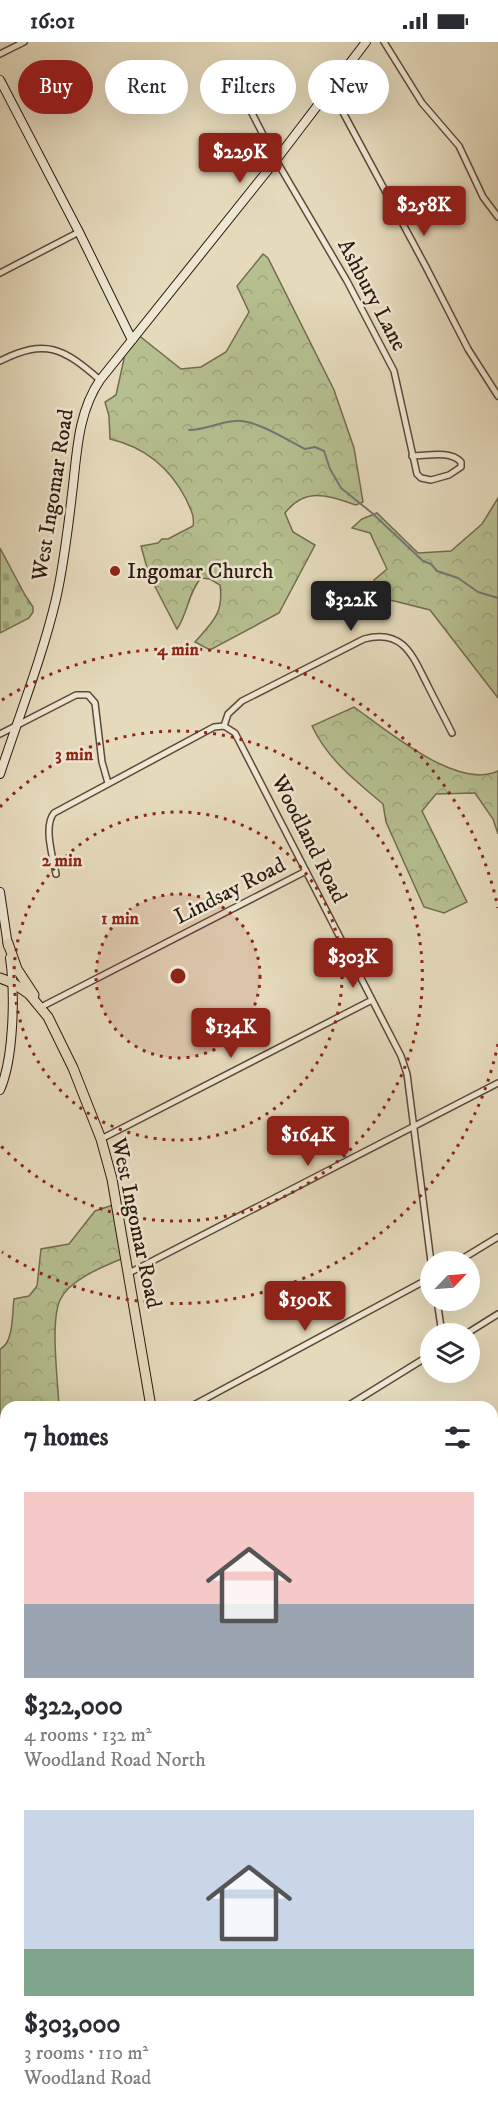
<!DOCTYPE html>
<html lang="en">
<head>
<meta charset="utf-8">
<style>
	body { margin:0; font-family:"IM FELL DW Pica",serif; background:#f7f7f7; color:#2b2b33; height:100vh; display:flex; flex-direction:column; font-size:22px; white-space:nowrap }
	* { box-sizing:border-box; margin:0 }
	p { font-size:20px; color:#7c7c81 }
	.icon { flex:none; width:33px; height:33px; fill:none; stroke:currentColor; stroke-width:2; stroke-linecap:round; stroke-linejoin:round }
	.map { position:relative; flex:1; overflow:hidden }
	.panel { position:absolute; left:0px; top:1359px; width:498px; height:720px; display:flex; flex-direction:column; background:#fff; border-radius:18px 18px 0 0; box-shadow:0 6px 24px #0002 }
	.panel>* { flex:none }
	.guide { position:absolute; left:18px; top:18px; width:462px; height:54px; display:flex; gap:12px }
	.needle { width:39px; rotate:65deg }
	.buttons { position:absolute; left:420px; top:1209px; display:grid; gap:12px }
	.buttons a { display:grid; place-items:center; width:60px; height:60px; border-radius:50%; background:#fff; box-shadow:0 6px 24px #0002; font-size:30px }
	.price { position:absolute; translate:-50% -51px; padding:0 14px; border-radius:6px; background:#8f2418; color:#fff; font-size:20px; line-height:39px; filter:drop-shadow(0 2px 3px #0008) }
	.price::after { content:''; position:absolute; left:50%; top:36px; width:18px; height:14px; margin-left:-9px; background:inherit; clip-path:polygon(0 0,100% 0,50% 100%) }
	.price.active { background:#222; color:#fff }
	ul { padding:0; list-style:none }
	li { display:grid; align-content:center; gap:12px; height:318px; padding:0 24px }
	li span { display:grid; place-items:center; height:186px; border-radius:0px; color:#555 }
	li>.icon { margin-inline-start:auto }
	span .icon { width:108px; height:108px; fill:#fffc; stroke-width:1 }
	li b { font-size:26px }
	h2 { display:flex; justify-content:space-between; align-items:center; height:72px; padding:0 24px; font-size:26px }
	.chip { padding:0 21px; border-radius:27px; background:#fff; box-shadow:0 6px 24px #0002; font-size:21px; line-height:54px }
	.chip.active { background:#8f2418; color:#fff }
	.status { display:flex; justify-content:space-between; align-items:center; height:42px; padding:0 30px; background:#fff; direction:ltr }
	.status svg { height:16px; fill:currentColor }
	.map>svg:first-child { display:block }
</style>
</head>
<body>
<div class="status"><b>16:01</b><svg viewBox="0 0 49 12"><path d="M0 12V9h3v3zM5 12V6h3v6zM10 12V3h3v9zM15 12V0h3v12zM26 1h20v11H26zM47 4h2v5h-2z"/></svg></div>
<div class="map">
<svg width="498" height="2079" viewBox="0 0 498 2079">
	<defs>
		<pattern id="forest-crowns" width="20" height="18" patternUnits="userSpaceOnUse" patternTransform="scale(1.5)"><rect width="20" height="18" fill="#b6bf8f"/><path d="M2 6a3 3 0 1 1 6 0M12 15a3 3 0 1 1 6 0" fill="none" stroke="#9da47a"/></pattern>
		<pattern id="cemetery-stones" width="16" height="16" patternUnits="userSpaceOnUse" patternTransform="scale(1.5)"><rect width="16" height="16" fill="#b6bf8f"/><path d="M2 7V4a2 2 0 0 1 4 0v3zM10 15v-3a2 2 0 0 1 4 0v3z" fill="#9da47a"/></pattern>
	</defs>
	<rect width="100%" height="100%" fill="#e5dabc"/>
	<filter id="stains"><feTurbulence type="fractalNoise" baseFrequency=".00333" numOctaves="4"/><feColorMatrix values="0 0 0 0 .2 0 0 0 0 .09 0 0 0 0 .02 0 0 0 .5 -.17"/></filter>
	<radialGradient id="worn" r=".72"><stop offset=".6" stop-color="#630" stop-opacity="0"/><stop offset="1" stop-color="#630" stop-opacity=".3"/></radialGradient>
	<g fill="url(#forest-crowns)" stroke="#726c50" stroke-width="1.5">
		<path d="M263 212 268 216 334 348 354 406 363 460 356 463C328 454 306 444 285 471L293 490 315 503 279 571 210 608 195 600C212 580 224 572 220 543L210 537 201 536C188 551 188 571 177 587L149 533 141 504 158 501 162 497H168L193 484C195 473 190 467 186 457 170 426 144 405 110 397L109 374 105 360 116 353 124 317V308L137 292 181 327 201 325 226 310 249 270 237 244Z"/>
		<path d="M498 456V656L430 568 374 554V538L387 527 370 491 352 486 362 477 377 471 418 511 451 509 482 482Z"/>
		<path d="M354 665C385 687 458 749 498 729V792L493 777 475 751 436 752 422 769 467 860 444 871 424 865 386 780 383 762C356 739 328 718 312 684Z"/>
		<path d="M116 1162 126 1215C107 1223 69 1237 60 1258 50 1280 58 1339 59 1365H6V1506L0 1510V1307C14 1301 12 1271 14 1257L29 1254 37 1244 41 1207 69 1202 95 1169Z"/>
		<path d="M498 1567V1645L492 1648V1576L496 1574Z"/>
	</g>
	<path fill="url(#cemetery-stones)" stroke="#726c50" stroke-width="1.5" d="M0 506 25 553 33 565V570L29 576 0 591Z"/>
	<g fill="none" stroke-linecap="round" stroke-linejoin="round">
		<path stroke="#6f7877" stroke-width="2" d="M189 388C205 388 219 380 235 379 255 377 287 398 305 407L315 405 324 409 330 427 341 446 372 471 423 519 431 522 437 529 458 536 478 550 498 556"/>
		<defs>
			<g id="street">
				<path d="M384 0 422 61 459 104 483 155 498 175"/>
				<path d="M0 12 24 0"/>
				<path d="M233 34 276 118 347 239 394 329 417 432 421 436 431 438 449 433 461 425V420C450 408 427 414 412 414"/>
				<path d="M331 48 426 225 468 307 498 354"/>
				<path d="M0 231 79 190"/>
				<path d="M0 319C46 296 63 306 100 338"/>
				<path d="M224 684 228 672 242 659 364 597C404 586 413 615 428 644 436 660 444 675 452 691"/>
				<path d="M0 692 76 653H88L95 661 102 720 108 741"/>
				<path d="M56 832C53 816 43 784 54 771L214 685 224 684 235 691 401 1014 407 1032 431 1220"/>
				<path d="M41 965 306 829"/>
				<path d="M101 1097 372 958"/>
				<path d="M457 1220 498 1195"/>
				<path d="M129 1231 498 1041"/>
				<path d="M437 1258 442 1292"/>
				<path d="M466 1292 498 1272"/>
				<path d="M190 1365 430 1236"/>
				<path d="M346 1365 430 1313"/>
				<path d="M0 1510 6 1506"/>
				<path d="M0 1576 6 1572"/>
				<path d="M492 1726 498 1723"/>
				<path d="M0 1790 6 1787"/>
				<path d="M0 2031 6 2039"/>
				<path d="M27 2073 32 2079"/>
				<path d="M239 2073 242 2079"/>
				<path d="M99 2079 111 2073"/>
			</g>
			<g id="secondary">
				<path d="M0 38 79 190 132 298"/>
				<path d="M0 732C19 674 42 616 56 557 64 522 68 487 72 452 77 413 77 372 100 338L276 118 366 0"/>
				<path d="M0 850 8 904"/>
				<path d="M0 1048C14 1016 15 951 10 916"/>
				<path d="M492 1523 498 1520"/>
				<path d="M399 2073 402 2079"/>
			</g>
			<g id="primary">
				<path d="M8 901 17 927 34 953"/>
				<path d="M0 936 13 941 29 952 48 975 73 1026 101 1097 112 1137 151 1365"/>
				<path d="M492 1960 498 1969"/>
			</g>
		</defs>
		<use href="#street" stroke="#5c493b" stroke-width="8"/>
		<use href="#secondary" stroke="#2e1910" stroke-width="10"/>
		<use href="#primary" stroke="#2e1910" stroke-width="11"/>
		<use href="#street" stroke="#eee7d3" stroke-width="5"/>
		<use href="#secondary" stroke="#eee7d3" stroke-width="8"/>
		<use href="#primary" stroke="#e5dabc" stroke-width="9"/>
	</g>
	<circle cx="178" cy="934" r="82" fill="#8f2418" fill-opacity=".12"/>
	<g fill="none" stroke="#8f2418" stroke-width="3" stroke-dasharray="3 6">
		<circle cx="178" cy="934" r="82"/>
		<circle cx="178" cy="934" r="164"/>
		<path d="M0 765A245 245 0 1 1 0 1103"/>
		<path d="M498 1002A327 327 0 0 1 2 1210M2 658A327 327 0 0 1 498 866"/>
	</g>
	<circle fill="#8f2418" stroke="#eee7d3" stroke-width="2" cx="115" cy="529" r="6"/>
	<g text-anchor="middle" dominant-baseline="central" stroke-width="5" stroke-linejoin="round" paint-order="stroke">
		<g font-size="22" fill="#2e1910" stroke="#eee7d3">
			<text transform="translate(372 253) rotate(62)">Ashbury Lane</text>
			<text transform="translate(53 453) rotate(-81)">West Ingomar Road</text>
			<text transform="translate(309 797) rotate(63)">Woodland Road</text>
			<text transform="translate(230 849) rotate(-27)">Lindsay Road</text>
			<text transform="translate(136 1181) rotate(78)">West Ingomar Road</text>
		</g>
		<g font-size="22" fill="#2e1910" stroke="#eee7d3" text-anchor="start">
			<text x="127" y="529">Ingomar Church</text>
		</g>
	</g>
	<circle cx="178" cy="934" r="9" fill="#8f2418" stroke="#eee7d3" stroke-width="3"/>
	<g font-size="18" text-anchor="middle" font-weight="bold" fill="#8f2418" stroke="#eee7d3" stroke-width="5" stroke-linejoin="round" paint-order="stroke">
		<text x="178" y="613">4 min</text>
		<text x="74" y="718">3 min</text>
		<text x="62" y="824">2 min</text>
		<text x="120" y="882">1 min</text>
	</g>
	<rect width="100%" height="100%" filter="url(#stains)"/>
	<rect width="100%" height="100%" fill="url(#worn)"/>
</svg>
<div class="buttons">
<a><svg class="needle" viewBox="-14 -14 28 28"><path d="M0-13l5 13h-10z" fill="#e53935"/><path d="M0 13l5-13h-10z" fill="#7c7c81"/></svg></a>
<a><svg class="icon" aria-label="layers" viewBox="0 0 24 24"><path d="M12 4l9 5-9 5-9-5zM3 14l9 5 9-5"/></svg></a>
</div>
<b class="price" style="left:240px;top:142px">$229K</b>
<b class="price" style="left:424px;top:195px">$258K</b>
<b class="price active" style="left:351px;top:590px">$322K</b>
<b class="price" style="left:353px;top:947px">$303K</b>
<b class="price" style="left:231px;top:1017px">$134K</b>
<b class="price" style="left:308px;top:1125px">$164K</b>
<b class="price" style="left:305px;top:1290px">$190K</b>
<div class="guide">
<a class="chip active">Buy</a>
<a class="chip">Rent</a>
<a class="chip">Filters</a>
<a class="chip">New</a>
</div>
<section class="panel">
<h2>7 homes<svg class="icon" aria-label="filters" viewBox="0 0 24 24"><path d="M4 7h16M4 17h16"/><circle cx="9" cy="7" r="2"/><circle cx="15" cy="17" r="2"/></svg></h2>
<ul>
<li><span style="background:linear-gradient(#f6c9c9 60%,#9aa5b1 0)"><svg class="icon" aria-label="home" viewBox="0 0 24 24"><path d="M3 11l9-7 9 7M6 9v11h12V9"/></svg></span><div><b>$322,000</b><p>4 rooms · 132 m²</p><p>Woodland Road North</p></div></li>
<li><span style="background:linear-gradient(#c9d6e8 75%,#7fa58c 0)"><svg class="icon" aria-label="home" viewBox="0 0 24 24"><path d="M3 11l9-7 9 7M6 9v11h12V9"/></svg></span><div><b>$303,000</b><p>3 rooms · 110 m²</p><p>Woodland Road</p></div></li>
</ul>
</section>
</div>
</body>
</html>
